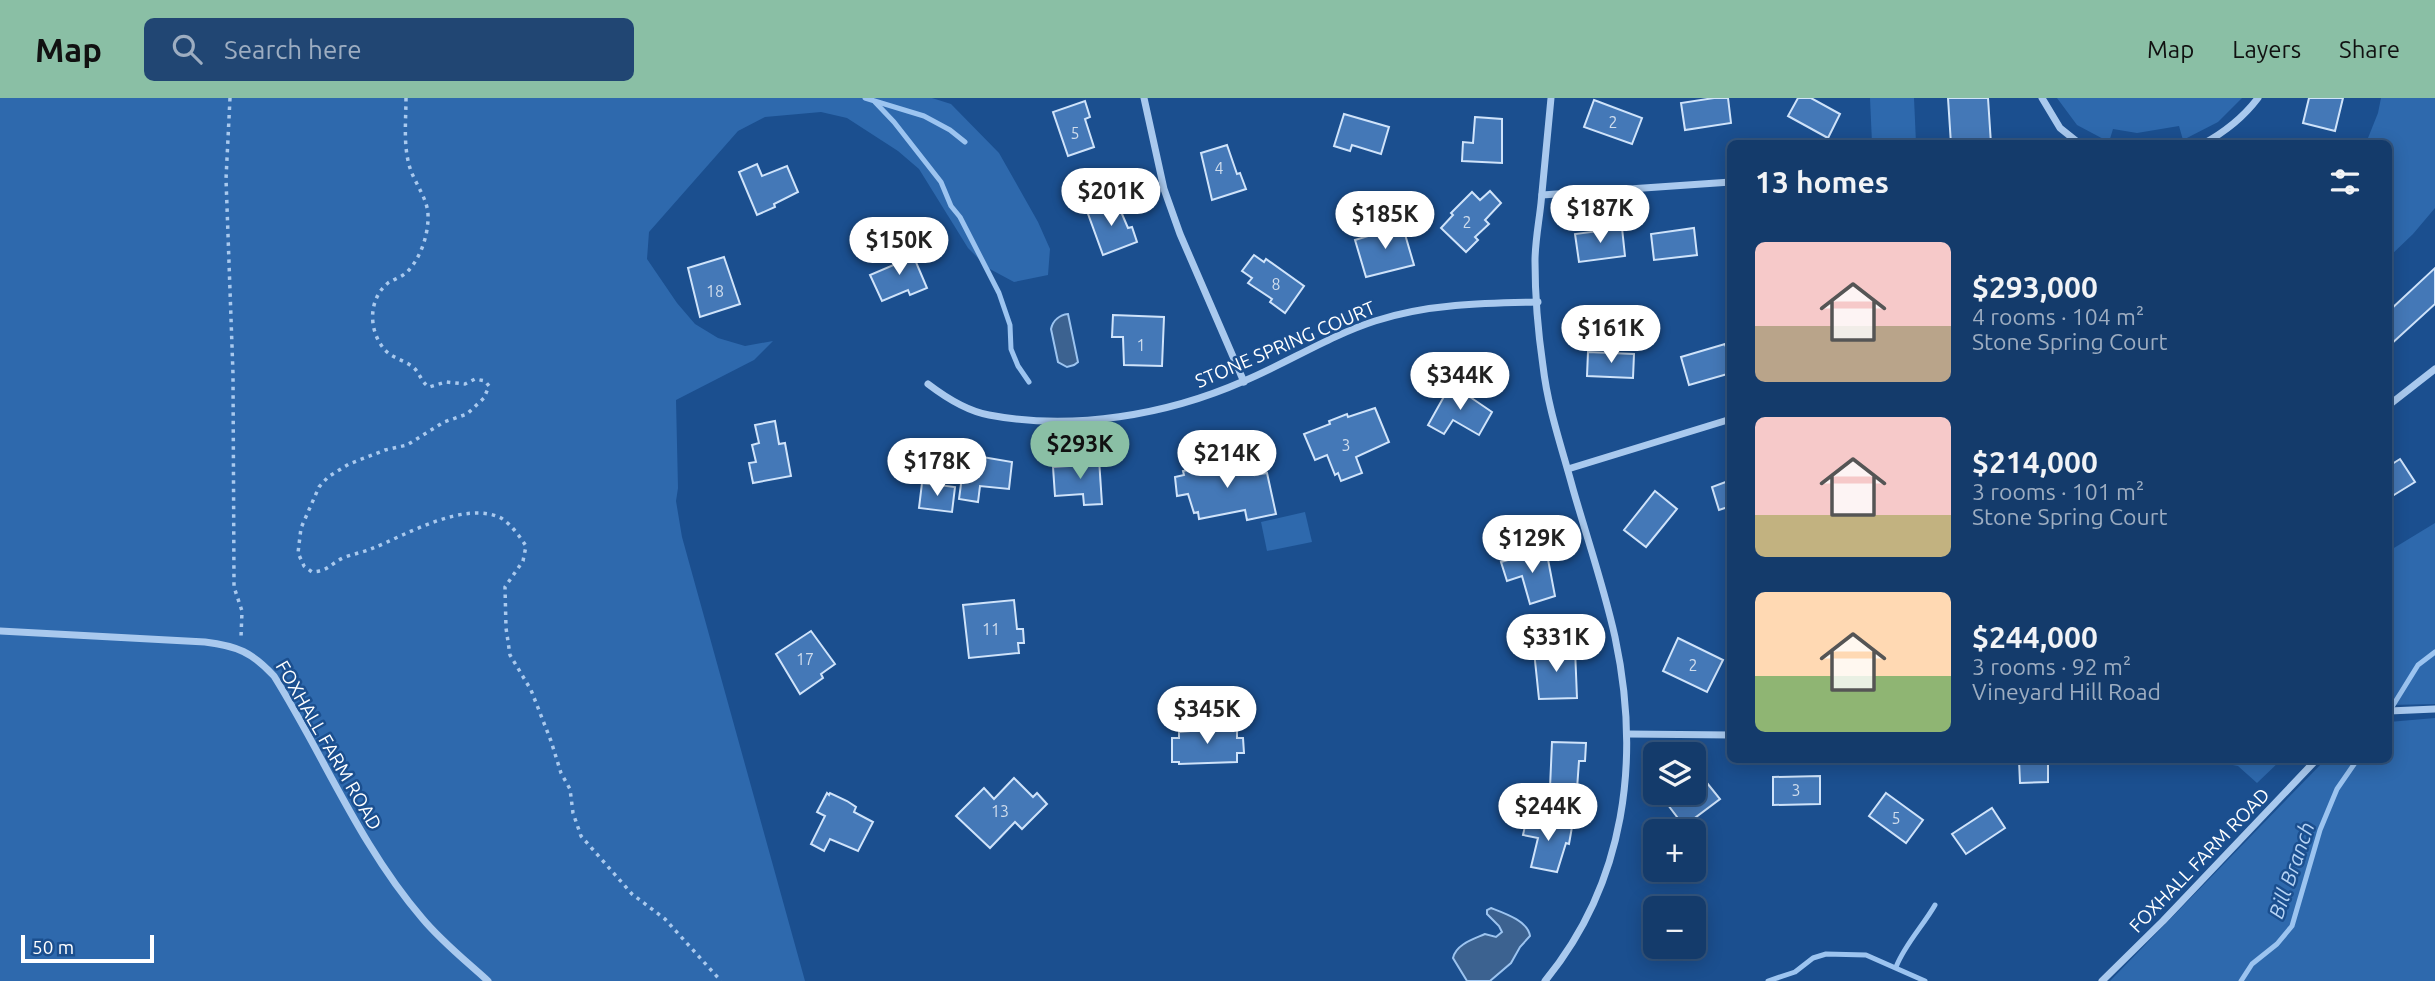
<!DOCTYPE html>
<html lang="en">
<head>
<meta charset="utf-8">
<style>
	body { margin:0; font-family:Ubuntu,sans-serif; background:#214673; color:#f1f3f6; height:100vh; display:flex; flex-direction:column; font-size:26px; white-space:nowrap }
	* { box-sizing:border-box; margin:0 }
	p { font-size:23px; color:#9dadc1 }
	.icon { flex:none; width:38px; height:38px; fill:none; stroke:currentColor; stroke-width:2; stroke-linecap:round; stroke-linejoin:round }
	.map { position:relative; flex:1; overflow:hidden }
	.drawer { position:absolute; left:1727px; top:42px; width:665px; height:623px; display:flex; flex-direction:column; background:#143b6b; border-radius:10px; box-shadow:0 4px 18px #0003,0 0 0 2px #33557e }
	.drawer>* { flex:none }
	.tools { position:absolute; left:1643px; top:644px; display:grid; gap:14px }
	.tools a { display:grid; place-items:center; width:63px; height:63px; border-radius:10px; background:#143b6b; box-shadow:0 4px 18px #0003,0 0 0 2px #33557e; font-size:35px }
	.scale { position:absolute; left:21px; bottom:18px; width:133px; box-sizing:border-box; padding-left:7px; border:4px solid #fff; border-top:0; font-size:19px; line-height:24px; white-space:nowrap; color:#fff; -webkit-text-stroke:5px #1b4f8f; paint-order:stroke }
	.price { position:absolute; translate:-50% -60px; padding:0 16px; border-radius:24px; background:#fff; color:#222; font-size:23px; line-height:46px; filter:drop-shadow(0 2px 4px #0008) }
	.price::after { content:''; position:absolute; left:50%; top:42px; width:21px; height:16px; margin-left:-10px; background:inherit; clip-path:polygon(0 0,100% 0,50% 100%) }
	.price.on { background:#8abfa5; color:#111 }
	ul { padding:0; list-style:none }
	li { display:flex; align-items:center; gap:21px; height:175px; padding:0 28px }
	li span { display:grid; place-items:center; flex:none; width:196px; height:140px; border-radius:10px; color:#555 }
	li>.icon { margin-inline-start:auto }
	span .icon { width:84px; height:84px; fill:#fffc; stroke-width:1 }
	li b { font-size:30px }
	h2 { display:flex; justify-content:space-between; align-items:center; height:84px; padding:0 28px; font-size:30px }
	header { display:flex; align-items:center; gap:42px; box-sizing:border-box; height:98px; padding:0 35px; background:#8abfa5; color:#111 }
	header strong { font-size:33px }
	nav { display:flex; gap:38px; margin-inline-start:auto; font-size:24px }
	.search { width:490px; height:63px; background:#214673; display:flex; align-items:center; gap:18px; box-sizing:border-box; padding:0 24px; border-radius:10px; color:#9dadc1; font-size:26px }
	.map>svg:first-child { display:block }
</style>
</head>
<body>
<header>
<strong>Map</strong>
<div class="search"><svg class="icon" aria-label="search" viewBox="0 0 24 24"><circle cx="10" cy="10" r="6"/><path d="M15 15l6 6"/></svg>Search here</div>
<nav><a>Map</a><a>Layers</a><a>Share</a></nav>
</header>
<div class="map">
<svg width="2435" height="883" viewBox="0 0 2435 883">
	<rect width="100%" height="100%" fill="#1b4f8f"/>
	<g fill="#2e69ad">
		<path d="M0 0H932L951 6 999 55 1038 124 1050 151 1048 177 1014 184 988 170 968 150 919 71 898 53 847 20 821 14 765 19 738 33 649 134 647 161 677 205 695 226 718 240 745 248 773 243 754 262 676 302 678 390 676 403 682 439 805 883H0Z"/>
		<path d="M1870 0H1914L1916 45H1872Z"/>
		<path d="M2057 0H2242L2218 24 2183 42 2179 28 2137 35 2113 31 2109 44 2077 27Z"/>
		<path d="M2381 0H2435V110L2413 136 2389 159V46L2366 45 2378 15Z"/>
		<path d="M1305 414 1312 444 1267 453 1261 424Z"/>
		<path d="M2435 425V606L2389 607V453Z"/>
		<path d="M2435 620V883H2110L2325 662H2389V624Z"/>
		<path d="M2206 662H2281L2257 685 2238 668Z"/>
	</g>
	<g fill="#3c6290" stroke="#9cc4f0" stroke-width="2">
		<path d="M1068 216 1078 264 1074 267 1067 269 1058 264 1051 231C1053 222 1060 217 1068 216Z"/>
		<path d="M1491 810C1504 815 1528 823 1530 838L1520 849 1511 865 1490 883H1467L1453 860C1456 846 1474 841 1485 836L1496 839 1502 834 1499 828 1487 816V812Z"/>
	</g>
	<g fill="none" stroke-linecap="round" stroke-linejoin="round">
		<g stroke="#9cc4f0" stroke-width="5">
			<path d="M865 0 924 18 950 32 965 44"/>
			<path d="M875 4 894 24 941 84 951 108 960 119 999 195 1010 227 1011 251 1018 268 1029 284"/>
			<path d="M2392 609 2418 567 2435 554"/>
			<path d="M1896 869C1905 846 1923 828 1935 807"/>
			<path d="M1768 883 1795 874 1813 860 1826 856 1866 857 1925 883"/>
			<path d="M2241 883 2252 866 2277 846 2292 828 2320 732 2337 691 2357 662"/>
		</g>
	</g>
	<g fill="#4478b7" stroke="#cfe3fa" stroke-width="2">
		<path d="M1714 0H1728L1731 25 1685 32 1681 5Z"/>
		<path d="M1798 0H1811L1840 16 1828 40 1788 18Z"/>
		<path d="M1948 0H1988L1991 46H1951Z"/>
		<path d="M2309 0H2343L2335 33 2303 25Z"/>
		<path d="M1594 2 1642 20 1632 46 1584 29Z"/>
		<path d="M1085 3 1090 19 1085 21 1094 49 1068 58 1053 14Z"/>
		<path d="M1344 16 1389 29 1381 56 1352 47 1350 53 1334 48Z"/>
		<path d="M1475 19 1502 21V65L1462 63 1463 44 1473 45Z"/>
		<path d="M1227 47 1237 76 1240 75 1246 91 1212 102 1201 55Z"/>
		<path d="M757 66 762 78 787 68 798 94 774 106 775 109 757 117 739 74Z"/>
		<path d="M1490 93 1501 105 1485 122 1489 126 1475 139 1478 142 1466 154 1441 130 1453 117 1451 115 1472 94 1480 102Z"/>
		<path d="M1116 102 1128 130 1132 129 1137 144 1103 157 1087 113Z"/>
		<path d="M1402 126 1414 167 1366 179 1355 142 1385 133 1384 131Z"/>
		<path d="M1622 130 1625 158 1579 164 1575 136Z"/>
		<path d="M1694 130 1697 157 1654 162 1651 136Z"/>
		<path d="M910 150 927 190 910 197 908 192 882 203 870 177 896 166 892 157Z"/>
		<path d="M1254 157 1264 164 1266 161 1304 188 1285 215 1270 204 1272 201 1248 185 1252 180 1242 173Z"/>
		<path d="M724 159 740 206 700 219 688 170Z"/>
		<path d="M2435 170V206L2389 248V213Z"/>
		<path d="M1113 217 1164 219 1162 268 1124 267 1123 239H1112Z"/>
		<path d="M1725 246 1731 265V275L1689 287 1681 259Z"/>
		<path d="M1588 254 1634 256 1633 280 1587 278Z"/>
		<path d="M1451 286 1492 314 1479 337 1453 322 1444 336 1428 327Z"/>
		<path d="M1375 310 1389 344 1356 359 1362 375 1341 383 1338 375 1335 377 1327 357 1315 362 1304 336 1330 326 1329 323 1347 316 1348 319Z"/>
		<path d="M775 323 779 346 785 345 791 378 753 385 749 365 756 364 752 347 759 345 755 327Z"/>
		<path d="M965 356 1012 364 1009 391 980 388 978 404 959 401Z"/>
		<path d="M1099 361 1102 406 1084 407 1083 396 1055 398 1053 369 1084 367V362Z"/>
		<path d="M1248 361 1251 373H1254L1255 377 1267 375 1276 416 1247 422 1245 412 1199 421 1198 414 1194 415 1188 396 1177 398 1175 379 1184 377 1183 373Z"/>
		<path d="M2400 361 2415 384 2389 400V368Z"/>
		<path d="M1731 382V408L1719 412 1712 389Z"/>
		<path d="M922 385 955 389 952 414 919 410Z"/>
		<path d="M1655 393 1677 411 1646 449 1624 432Z"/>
		<path d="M1546 451 1555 498 1530 506 1522 478 1507 483 1501 464Z"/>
		<path d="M1014 502 1017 531H1023L1024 545H1018L1019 555 969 560 963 507Z"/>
		<path d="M811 533 835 566 821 576 823 580 800 596 776 556Z"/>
		<path d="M1678 540 1723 562 1707 594 1663 573Z"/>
		<path d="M1575 551 1577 600 1539 601 1534 553Z"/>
		<path d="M1237 629V640H1243L1244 655H1237V664L1179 666V664H1172V640H1179V634Z"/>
		<path d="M1552 644 1586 645 1585 663H1579L1577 691 1550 690Z"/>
		<path d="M2019 662H2048V684L2020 685Z"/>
		<path d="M1820 678V706L1773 707V679Z"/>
		<path d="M1014 680 1033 699 1037 695 1047 706 1022 731 1015 724 990 750 956 718 984 690 994 701Z"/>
		<path d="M1703 680 1720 701 1684 728 1668 707 1684 695H1694V687Z"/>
		<path d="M827 695 829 697 830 695 847 703 856 709 854 714 873 724 858 753 830 741 824 753 811 746 825 718 817 714Z"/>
		<path d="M1886 695 1923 722 1906 745 1869 718Z"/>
		<path d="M1992 710 2005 730 1966 756 1952 736Z"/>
		<path d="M1527 719 1572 729 1569 746 1566 745 1557 774 1531 769 1538 740 1523 737Z"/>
	</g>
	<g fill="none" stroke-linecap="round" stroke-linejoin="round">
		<g stroke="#a9c9ee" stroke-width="3.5" stroke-dasharray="3.5 5" stroke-linecap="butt">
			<path d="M230 0 226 81 233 276 234 489 242 513 241 539"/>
			<path d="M406 0C406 23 403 48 410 70 415 86 429 102 428 120 428 138 420 161 407 174 402 179 394 181 388 185 368 201 368 233 385 252 392 260 404 262 413 269 420 275 421 284 429 289L446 284 465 286 475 281 485 283 489 288 484 300 467 316 444 324 407 347 385 352 349 366 328 379 319 389 301 430 298 455 304 468 312 474C329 473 331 465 345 459 354 456 363 454 371 451 406 437 464 402 501 420 511 426 520 439 526 448L523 463 505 489 506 530 510 557 531 592 551 643 561 675 570 691 573 715 581 738 632 796 665 821 721 883"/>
		</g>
		<g stroke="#a9c9ee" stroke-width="7">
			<path d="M1144 0 1164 91 1180 136 1244 284"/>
			<path d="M2042 0 2060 30 2080 46"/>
			<path d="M2203 46C2225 34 2243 20 2258 0"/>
			<path d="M1542 97 1731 84"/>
			<path d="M928 286C945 299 967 313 989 317 1073 333 1167 317 1244 283 1289 264 1329 238 1375 223 1427 206 1483 205 1538 204"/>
			<path d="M2389 307 2435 271"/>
			<path d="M1568 371 1731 321"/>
			<path d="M0 533 205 544C237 548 252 554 274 578 324 658 360 748 422 820 441 843 466 863 488 883"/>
			<path d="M2389 613 2435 611"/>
			<path d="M1627 636 1731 637"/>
			<path d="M1948 662H1952"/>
			<path d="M1545 883C1626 784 1641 661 1615 539 1604 489 1587 440 1573 391 1562 350 1548 311 1543 268 1538 234 1535 197 1535 163 1535 144 1539 124 1541 105 1544 70 1548 35 1551 0"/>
			<path d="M2102 883 2163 823 2316 662"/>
		</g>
	</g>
	<g text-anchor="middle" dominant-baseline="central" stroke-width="5" stroke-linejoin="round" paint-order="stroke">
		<g font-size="16" fill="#d0dded">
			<text x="1613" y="24">2</text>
			<text x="1075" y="35">5</text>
			<text x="1219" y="70">4</text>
			<text x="1467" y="124">2</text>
			<text x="1276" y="186">8</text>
			<text x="715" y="193">18</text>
			<text x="1141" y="247">1</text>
			<text x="1346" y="347">3</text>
			<text x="991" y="531">11</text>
			<text x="805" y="561">17</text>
			<text x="1693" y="567">2</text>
			<text x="1796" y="692">3</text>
			<text x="1000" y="713">13</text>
			<text x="1896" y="720">5</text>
		</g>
		<g font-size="19" fill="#fff" stroke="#1b4f8f">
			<text transform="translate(1285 246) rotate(-23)">STONE SPRING COURT</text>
			<text transform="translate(329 647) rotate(60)">FOXHALL FARM ROAD</text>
			<text transform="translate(2199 762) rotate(-46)">FOXHALL FARM ROAD</text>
		</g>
		<g font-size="21" font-style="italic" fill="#b5d3f5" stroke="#1b4f8f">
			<text transform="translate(2291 772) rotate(-71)">Bill Branch</text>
		</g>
	</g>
</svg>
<div class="tools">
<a><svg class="icon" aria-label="layers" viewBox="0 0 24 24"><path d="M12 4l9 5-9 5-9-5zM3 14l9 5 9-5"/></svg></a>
<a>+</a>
<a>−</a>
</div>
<div class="scale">50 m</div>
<b class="price" style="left:1111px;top:130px">$201K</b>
<b class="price" style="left:1600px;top:147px">$187K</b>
<b class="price" style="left:1385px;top:153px">$185K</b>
<b class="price" style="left:899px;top:179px">$150K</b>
<b class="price" style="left:1611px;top:267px">$161K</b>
<b class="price" style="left:1460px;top:314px">$344K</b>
<b class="price on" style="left:1080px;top:383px">$293K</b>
<b class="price" style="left:1227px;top:392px">$214K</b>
<b class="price" style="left:937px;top:400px">$178K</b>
<b class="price" style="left:1532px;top:477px">$129K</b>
<b class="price" style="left:1556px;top:576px">$331K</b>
<b class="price" style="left:1207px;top:648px">$345K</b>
<b class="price" style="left:1548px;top:745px">$244K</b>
<section class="drawer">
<h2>13 homes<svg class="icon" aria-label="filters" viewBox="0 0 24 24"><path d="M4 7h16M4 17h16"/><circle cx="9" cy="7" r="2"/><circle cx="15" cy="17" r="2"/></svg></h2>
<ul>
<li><span style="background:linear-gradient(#f6c9c9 60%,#b9a48a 0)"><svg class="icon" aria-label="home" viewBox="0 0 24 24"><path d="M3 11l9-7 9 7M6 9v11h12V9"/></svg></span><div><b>$293,000</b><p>4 rooms · 104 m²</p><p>Stone Spring Court</p></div></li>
<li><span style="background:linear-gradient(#f6c9c9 70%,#c2b280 0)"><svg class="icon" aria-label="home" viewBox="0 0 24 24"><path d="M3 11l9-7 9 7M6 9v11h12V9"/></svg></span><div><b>$214,000</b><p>3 rooms · 101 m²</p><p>Stone Spring Court</p></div></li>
<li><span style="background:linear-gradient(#ffd9b3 60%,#8fb573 0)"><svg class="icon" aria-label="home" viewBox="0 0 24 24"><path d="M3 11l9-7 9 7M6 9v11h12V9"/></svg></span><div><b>$244,000</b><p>3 rooms · 92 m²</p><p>Vineyard Hill Road</p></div></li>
</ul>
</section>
</div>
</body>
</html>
